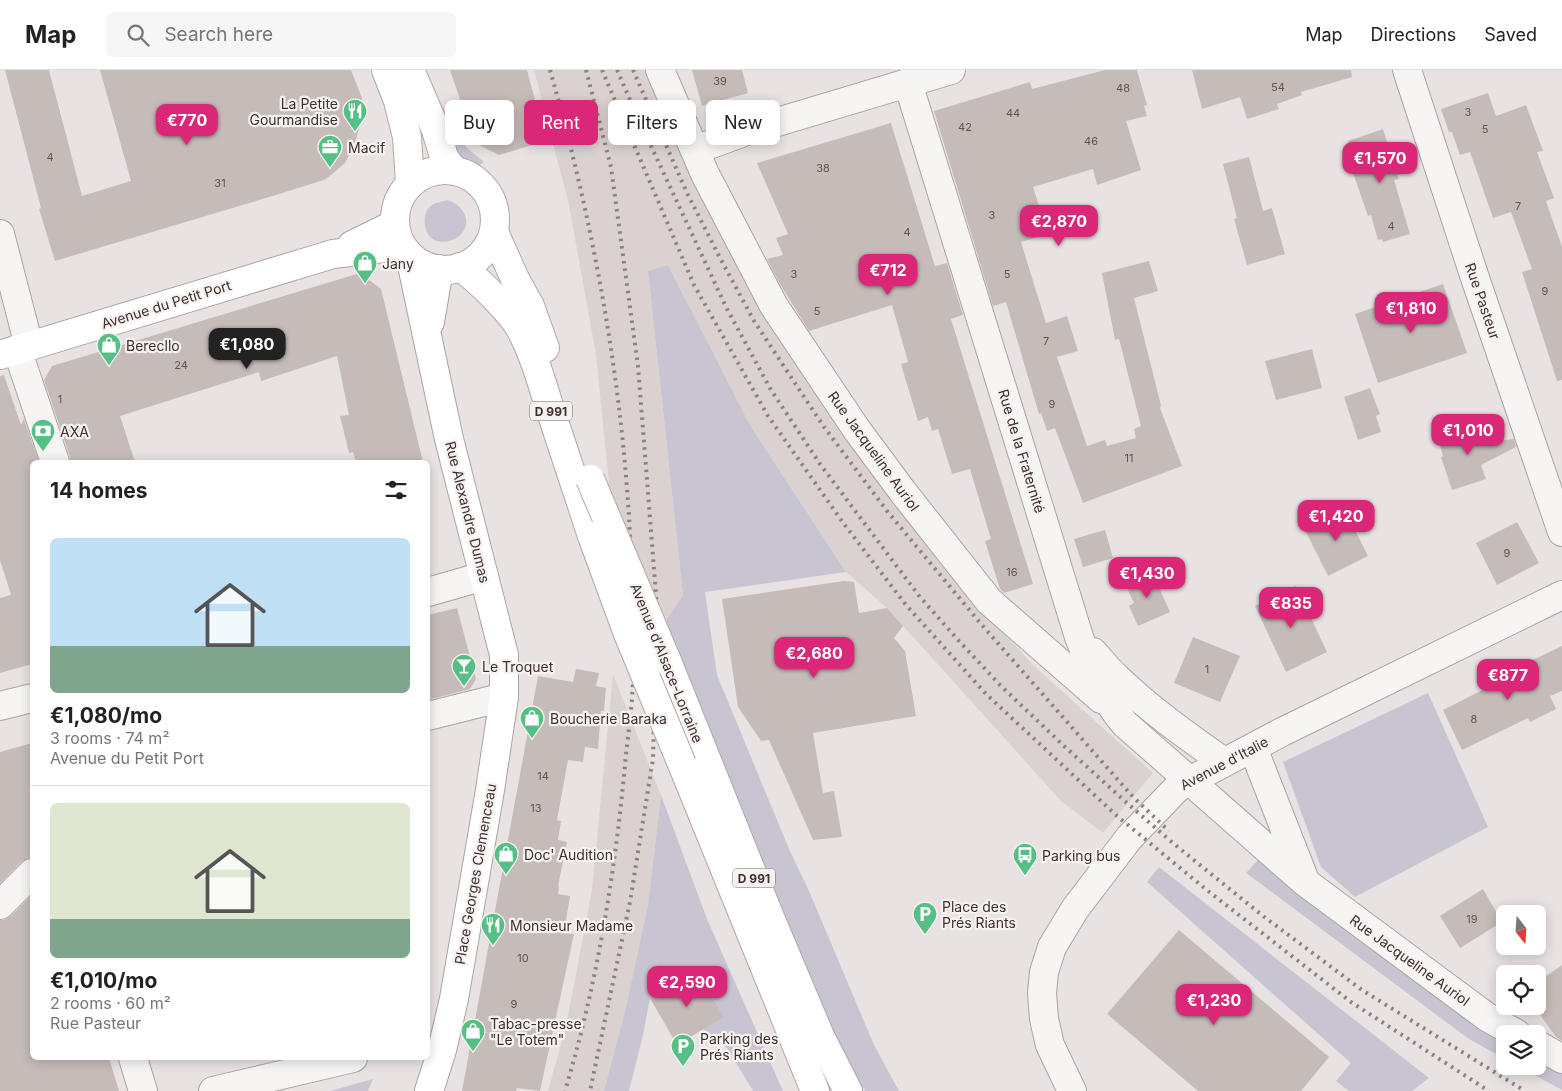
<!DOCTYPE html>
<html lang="en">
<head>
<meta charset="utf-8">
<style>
	body { margin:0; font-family:Inter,sans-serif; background:#f6f6f6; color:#222; height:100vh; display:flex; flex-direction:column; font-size:19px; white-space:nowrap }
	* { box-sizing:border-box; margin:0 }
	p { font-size:16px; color:#767676 }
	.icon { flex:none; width:28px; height:28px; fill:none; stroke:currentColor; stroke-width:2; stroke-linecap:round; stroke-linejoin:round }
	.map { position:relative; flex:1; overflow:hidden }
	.drawer { position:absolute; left:30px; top:390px; width:400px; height:600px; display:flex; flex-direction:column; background:#fff; border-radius:8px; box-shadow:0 2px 12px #0003 }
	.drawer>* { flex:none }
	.guide { position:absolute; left:445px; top:30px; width:475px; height:45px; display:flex; gap:10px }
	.needle { width:32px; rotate:163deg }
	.tools { position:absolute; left:1496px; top:835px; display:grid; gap:10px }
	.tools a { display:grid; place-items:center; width:50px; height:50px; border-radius:8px; background:#fff; box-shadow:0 2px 12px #0003; font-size:25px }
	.price { position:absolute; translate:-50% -42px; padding:0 11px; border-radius:10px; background:#db2777; color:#fff; font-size:16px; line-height:32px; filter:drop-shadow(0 1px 2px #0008) }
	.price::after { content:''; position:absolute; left:50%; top:30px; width:15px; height:11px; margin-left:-8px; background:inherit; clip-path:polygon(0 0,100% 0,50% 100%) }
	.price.current { background:#222; color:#fff }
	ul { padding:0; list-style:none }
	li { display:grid; align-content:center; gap:10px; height:265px; padding:0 20px }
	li+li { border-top:1px solid #e0e0e0 }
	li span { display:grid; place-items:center; height:155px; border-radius:8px; color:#555 }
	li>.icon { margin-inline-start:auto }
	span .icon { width:90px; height:90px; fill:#fffc; stroke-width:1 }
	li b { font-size:21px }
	h2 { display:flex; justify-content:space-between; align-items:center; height:60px; padding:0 20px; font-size:21px }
	.pill { padding:0 18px; border-radius:8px; background:#fff; box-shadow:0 2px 12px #0003; font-size:18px; line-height:45px }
	.pill.current { background:#db2777; color:#fff }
	header { display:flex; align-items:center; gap:30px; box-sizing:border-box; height:70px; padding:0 25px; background:#fff; border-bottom:1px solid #e0e0e0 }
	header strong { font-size:24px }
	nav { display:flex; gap:28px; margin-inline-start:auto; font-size:18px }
	.search { width:350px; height:45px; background:#f6f6f6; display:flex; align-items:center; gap:12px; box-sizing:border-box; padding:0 18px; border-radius:8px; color:#767676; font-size:19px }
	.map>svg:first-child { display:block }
</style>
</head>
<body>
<header>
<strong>Map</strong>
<div class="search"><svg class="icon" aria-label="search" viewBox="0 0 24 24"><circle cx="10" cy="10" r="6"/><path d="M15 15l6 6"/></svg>Search here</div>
<nav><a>Map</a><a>Directions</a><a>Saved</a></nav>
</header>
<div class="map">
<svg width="1562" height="1021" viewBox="0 0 1562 1021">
	<rect width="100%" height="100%" fill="#e8e3e2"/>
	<g fill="#dad2d0">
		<path d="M534 0H647L675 73 738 196 953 506 1033 595 1153 703 1103 763 1061 731 887 538 846 502 751 357 668 195 648 202 683 525 665 552 610 424 596 285 569 135Z"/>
		<path d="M613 604 661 725 648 835 626 937 604 1021H548L566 956 592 820Z"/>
	</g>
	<g fill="#c9c4d1">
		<path d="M454 62 467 78 484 92 476 98 451 79Z"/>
		<path d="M447 130C462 134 473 150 462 163 454 173 435 176 428 164 423 155 423 141 432 135 436 132 442 132 447 130Z"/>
		<path d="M668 195 751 357 846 502 705 522 717 605 789 779 809 821 874 975 899 1021H865L847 992 786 852 665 552 683 525 648 201Z"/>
		<path d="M1428 623 1488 757 1355 827 1321 797 1283 692Z"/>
		<path d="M661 725 707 849 783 1021H753L727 978 703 959 723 947 695 901 650 928 643 965 629 1021H604L626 937 648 835Z"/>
		<path d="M1258 790 1480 953 1505 967V989L1469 969 1246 803Z"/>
		<path d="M1159 797 1429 1008 1412 1021H1349L1336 1011 1351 993 1147 812Z"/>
		<path d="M1538 984 1562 998V1020L1518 996H1538Z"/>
		<path d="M373 1009 368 1021H330Z"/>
	</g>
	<g fill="#c5bcb9">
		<path d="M5 0H49L82 126 131 111 100 0H351L362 28V47L356 70 345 93 331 105 324 110 279 124 55 191 39 139 41 138Z"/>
		<path d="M450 0H527L546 71 499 85 475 73Z"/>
		<path d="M692 0H742L748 23 702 36Z"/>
		<path d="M1105 0H1137L1147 35 1144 36 1147 46 1126 51 1141 100 1097 115 1093 99 1033 117 1048 164 1021 172 1046 253 1067 246 1078 281 1057 287 1087 376 1105 370 1107 376 1136 368 1134 359 1141 356 1119 269 1115 270 1102 203 1149 191 1158 221 1134 228 1161 335 1160 338 1182 396 1083 433 1055 358 1047 361 1041 343 1039 344 1006 232 993 236 934 41 1030 12 1032 19Z"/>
		<path d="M1192 0H1351L1352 7 1301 22 1302 25 1277 34 1279 39 1247 49 1240 27 1202 39Z"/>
		<path d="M1488 23 1496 46 1526 35 1543 81 1537 82 1554 128 1546 131 1562 177V310L1557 311 1522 202 1532 199 1511 142 1493 148 1470 82 1460 85 1452 62H1449L1441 39Z"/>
		<path d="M891 53 935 196 947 193 963 245 951 249 1033 514 1004 523 1000 519 985 471 991 469 970 399 952 404 938 359 932 361 928 347 918 351 901 294 908 292 892 235 809 261 780 214 767 189 783 185 776 168 788 164 757 93Z"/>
		<path d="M1383 59 1389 78 1396 76 1405 103 1397 105 1399 109 1394 110 1410 164 1383 172 1382 169 1378 170 1371 145 1368 146 1349 91 1355 89 1348 71Z"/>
		<path d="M1249 87 1263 141 1272 138 1285 184 1247 195 1234 149 1237 148 1223 94Z"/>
		<path d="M360 203 381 219 423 392H356L353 382 349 383 340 346 349 345 337 286 261 311 259 302 120 346 135 392H70V387L44 310 52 296Z"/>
		<path d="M1443 214 1467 283 1378 313 1355 244Z"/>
		<path d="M1312 279 1322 318 1276 330 1265 291Z"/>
		<path d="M4 305 21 355 24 349 39 392H32V594L0 603V528L11 525 0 490V306Z"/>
		<path d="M1370 318 1380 344 1376 346 1381 362 1358 370 1344 327Z"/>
		<path d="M1471 355 1477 374 1514 369 1516 377 1481 395 1486 409 1452 420 1441 387 1443 386 1437 365Z"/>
		<path d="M1344 438 1368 486 1328 506 1304 458Z"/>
		<path d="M1517 452 1539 493 1497 515 1476 473Z"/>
		<path d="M1105 460 1113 488 1083 497 1074 469Z"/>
		<path d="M1152 502 1170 542 1138 556 1129 536 1134 533 1125 514Z"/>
		<path d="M844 511 854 512 859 543 887 538 903 556 894 568 905 581 916 646 813 663 823 723 834 721 842 767 813 770 769 670 761 671 738 637 722 529Z"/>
		<path d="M1296 516 1327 582 1286 602 1255 536Z"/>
		<path d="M457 538 476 609 470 619 428 630V545Z"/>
		<path d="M1193 567 1240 586 1220 632 1174 613Z"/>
		<path d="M1562 576V621L1550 626 1556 639 1530 652 1528 648 1462 680 1443 640 1520 601 1518 597Z"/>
		<path d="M576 599 599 603 596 616 606 618 604 641H601L598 679 585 677 583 692 568 690 557 750 561 751 558 770 567 772 558 816H559L558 824 570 826 564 863 574 864 540 1021 517 1018 516 1021H462L538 606 573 612Z"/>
		<path d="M32 673V788H28L21 792 0 813V682Z"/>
		<path d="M1483 819 1502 852 1460 878 1440 846Z"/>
		<path d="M32 825V988H109L119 1021H0V850H4L11 846Z"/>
		<path d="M1179 860 1329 987 1301 1021H1198L1107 944Z"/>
		<path d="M1562 895V971L1556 967 1538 942V912Z"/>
		<path d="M695 901 724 947 677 975 650 928Z"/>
	</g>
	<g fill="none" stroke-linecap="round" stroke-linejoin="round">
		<defs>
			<g id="street">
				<path d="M660 0 705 104 774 236 857 360 903 422 989 531 1101 629"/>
				<path d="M1407 0 1475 208 1562 462"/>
				<path d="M908 13 1079 567C1092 600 1102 627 1125 654L1305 812 1487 947 1517 964"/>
				<path d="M695 80 744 62 951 0"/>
				<path d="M0 164 29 276"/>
				<path d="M17 279 55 392"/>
				<path d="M428 522 484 506"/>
				<path d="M1093 582C1101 591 1108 600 1117 608 1149 639 1187 666 1224 692"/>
				<path d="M0 636 32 628"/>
				<path d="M428 646 504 627"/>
				<path d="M1253 678 1304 808"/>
				<path d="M0 835 32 803"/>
				<path d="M1538 975 1562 989"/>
				<path d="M133 988 143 1021"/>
				<path d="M213 1021 353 988"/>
				<path d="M1072 1021 1050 975 1044 949 1042 923 1044 902 1052 877 1075 839 1129 768 1178 717 1282 662 1562 525"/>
			</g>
			<g id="secondary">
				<path d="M352 175 395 154"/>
				<path d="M410 186 449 369 504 585V627L490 720 454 929 442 980 429 1021"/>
				<path d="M430 252 439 199"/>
				<path d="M0 285 333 184 402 176"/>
			</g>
			<g id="primary">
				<path d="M386 0 398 31 407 67 410 113"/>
				<path d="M410 0 436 60 444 87 453 100"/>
				<circle cx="445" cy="150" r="50"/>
				<path d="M494 162 515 209 530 236 545 278"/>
				<path d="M460 197C477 208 512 243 521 260 534 285 542 313 550 339 564 382 578 424 592 466"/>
				<path d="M667 591 769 845 820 966 848 1021"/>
				<path d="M682 694 815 1021"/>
			</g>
		</defs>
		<use href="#street" stroke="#aba3a0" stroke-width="30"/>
		<use href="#secondary" stroke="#aba3a0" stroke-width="30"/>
		<use href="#primary" stroke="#b3a6a2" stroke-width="30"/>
		<use href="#street" stroke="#f7f5f4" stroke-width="28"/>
		<use href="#secondary" stroke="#fff" stroke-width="28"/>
		<use href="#primary" stroke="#fff" stroke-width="28"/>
		<g stroke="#90817d" stroke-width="4" stroke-dasharray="2.5 5" stroke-linecap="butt">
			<path d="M550 0C598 169 629 347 632 523 632 552 635 582 633 611 632 635 629 660 626 684 616 797 598 911 565 1021"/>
			<path d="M586 0 611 97 638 296 657 537 653 689 630 832 590 1021"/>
			<path d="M602 0 694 215 768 346 844 454 906 535 986 624 1117 746 1208 821 1351 932 1489 1021"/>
			<path d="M617 0 638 48 726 237 771 320 820 394 868 458 920 527 959 571 1000 615 1064 676 1127 733 1174 774 1263 846 1362 920 1525 1021"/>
			<path d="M633 0 687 123 719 186 754 251 824 357 887 441 981 554 1133 727 1169 761"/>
		</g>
		<defs>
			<g id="primary-bridge">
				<path d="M590 409 667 591"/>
				<path d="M592 466 628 564 682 694"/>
			</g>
		</defs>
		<use href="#primary-bridge" stroke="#b3a6a2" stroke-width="30" stroke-linecap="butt"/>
		<use href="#primary-bridge" stroke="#fff" stroke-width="28"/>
	</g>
	<defs>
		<symbol id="restaurant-pin" viewBox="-11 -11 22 30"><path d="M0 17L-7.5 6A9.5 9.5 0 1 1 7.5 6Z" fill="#55bf85" stroke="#f6f2f1"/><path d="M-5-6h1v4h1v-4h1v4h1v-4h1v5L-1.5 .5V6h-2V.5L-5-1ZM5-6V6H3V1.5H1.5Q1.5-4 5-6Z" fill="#fff"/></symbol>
		<symbol id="office-pin" viewBox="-11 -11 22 30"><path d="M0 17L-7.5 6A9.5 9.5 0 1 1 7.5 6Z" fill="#55bf85" stroke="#f6f2f1"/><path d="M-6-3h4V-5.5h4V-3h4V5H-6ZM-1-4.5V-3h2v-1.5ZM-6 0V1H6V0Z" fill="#fff"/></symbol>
		<symbol id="shop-pin" viewBox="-11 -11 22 30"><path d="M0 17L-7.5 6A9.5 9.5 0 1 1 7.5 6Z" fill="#55bf85" stroke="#f6f2f1"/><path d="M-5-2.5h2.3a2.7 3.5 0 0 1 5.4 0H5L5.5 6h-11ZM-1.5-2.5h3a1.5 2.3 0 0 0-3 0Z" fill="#fff"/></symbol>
		<symbol id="bank-pin" viewBox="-11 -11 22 30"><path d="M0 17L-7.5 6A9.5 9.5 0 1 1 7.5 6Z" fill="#55bf85" stroke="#f6f2f1"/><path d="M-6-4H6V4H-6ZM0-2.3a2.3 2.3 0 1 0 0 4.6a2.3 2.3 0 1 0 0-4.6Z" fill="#fff"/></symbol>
		<symbol id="bar-pin" viewBox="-11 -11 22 30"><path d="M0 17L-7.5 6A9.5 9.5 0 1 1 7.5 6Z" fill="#55bf85" stroke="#f6f2f1"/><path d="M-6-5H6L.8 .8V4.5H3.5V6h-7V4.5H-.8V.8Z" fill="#fff"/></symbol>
		<symbol id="bus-pin" viewBox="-11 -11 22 30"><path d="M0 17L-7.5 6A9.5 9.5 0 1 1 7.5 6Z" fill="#55bf85" stroke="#f6f2f1"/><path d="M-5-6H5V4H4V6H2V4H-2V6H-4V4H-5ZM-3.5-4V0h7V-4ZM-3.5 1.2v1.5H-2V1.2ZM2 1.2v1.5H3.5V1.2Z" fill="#fff"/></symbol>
		<symbol id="parking-pin" viewBox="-11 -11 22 30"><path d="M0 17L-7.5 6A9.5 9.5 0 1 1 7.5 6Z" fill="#55bf85" stroke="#f6f2f1"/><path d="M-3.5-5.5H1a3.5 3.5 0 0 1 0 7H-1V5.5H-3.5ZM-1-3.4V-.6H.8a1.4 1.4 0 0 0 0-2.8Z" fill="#fff"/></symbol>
	</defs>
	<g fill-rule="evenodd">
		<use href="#restaurant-pin" x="341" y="27" width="28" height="38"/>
		<use href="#office-pin" x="316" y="63" width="28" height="38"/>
		<use href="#shop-pin" x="351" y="179" width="28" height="38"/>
		<use href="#shop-pin" x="95" y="261" width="28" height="38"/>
		<use href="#bank-pin" x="29" y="347" width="28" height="38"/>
		<use href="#bar-pin" x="450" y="582" width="28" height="38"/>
		<use href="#shop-pin" x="518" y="634" width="28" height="38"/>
		<use href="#shop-pin" x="492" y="770" width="28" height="38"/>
		<use href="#bus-pin" x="1011" y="771" width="28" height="38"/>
		<use href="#parking-pin" x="911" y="830" width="28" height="38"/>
		<use href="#restaurant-pin" x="479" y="841" width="28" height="38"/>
		<use href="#shop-pin" x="459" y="947" width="28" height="38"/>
		<use href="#parking-pin" x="669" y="962" width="28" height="38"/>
	</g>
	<g text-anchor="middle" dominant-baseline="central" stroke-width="4.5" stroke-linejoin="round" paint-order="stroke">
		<g font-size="11" fill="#60534f">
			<text x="720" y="11">39</text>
			<text x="1278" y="17">54</text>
			<text x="1123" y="18">48</text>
			<text x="1468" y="42">3</text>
			<text x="1013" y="43">44</text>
			<text x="965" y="57">42</text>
			<text x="1485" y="59">5</text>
			<text x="1091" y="71">46</text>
			<text x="50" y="87">4</text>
			<text x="823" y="98">38</text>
			<text x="220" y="113">31</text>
			<text x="1518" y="136">7</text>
			<text x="992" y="145">3</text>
			<text x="1391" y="156">4</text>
			<text x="907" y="162">4</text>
			<text x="794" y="204">3</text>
			<text x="1007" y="204">5</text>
			<text x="1545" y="221">9</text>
			<text x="817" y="241">5</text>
			<text x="1046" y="271">7</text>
			<text x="181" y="295">24</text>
			<text x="60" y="329">1</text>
			<text x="1052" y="334">9</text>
			<text x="1129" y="388">11</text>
			<text x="1507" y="483">9</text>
			<text x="1012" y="502">16</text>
			<text x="1207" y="599">1</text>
			<text x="1474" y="649">8</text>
			<text x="543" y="706">14</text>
			<text x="536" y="738">13</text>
			<text x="1472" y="849">19</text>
			<text x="523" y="888">10</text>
			<text x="514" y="934">9</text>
		</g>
		<g fill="#f6f2f1" stroke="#756a67" stroke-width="1">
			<rect x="530" y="331.5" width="42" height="19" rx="4"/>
			<rect x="733" y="798.5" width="42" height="19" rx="4"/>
		</g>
		<g font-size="12" font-weight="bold" fill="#3e302c">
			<text x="551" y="341">D 991</text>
			<text x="754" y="808">D 991</text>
		</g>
		<g font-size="14" fill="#3e302c" stroke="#f6f2f1" text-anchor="start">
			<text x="338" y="33" text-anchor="end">La Petite<tspan x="338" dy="16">Gourmandise</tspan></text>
			<text x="348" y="77">Macif</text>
			<text x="382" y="193">Jany</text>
			<text x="126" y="275">Berecllo</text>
			<text x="60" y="361">AXA</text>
			<text x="482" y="596">Le Troquet</text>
			<text x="550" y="648">Boucherie Baraka</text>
			<text x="524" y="784">Doc' Audition</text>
			<text x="1042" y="785">Parking bus</text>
			<text x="942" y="836">Place des<tspan x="942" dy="16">Prés Riants</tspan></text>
			<text x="510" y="855">Monsieur Madame</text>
			<text x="490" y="953">Tabac-presse<tspan x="490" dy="16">"Le Totem"</tspan></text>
			<text x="700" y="968">Parking des<tspan x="700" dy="16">Prés Riants</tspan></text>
		</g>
		<g font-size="14" fill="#3e302c" stroke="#f6f2f1">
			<text transform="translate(1483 231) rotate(71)">Rue Pasteur</text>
			<text transform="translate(166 234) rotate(-17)">Avenue du Petit Port</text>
			<text transform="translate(874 381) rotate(54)">Rue Jacqueline Auriol</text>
			<text transform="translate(1022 381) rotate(73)">Rue de la Fraternité</text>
			<text transform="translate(468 442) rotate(76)">Rue Alexandre Dumas</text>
			<text transform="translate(667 593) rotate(68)">Avenue d'Alsace-Lorraine</text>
			<text transform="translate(1224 693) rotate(-28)">Avenue d'Italie</text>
			<text transform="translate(475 804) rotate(-80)">Place Georges Clemenceau</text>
			<text transform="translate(1410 890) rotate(36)">Rue Jacqueline Auriol</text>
		</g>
	</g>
</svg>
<div class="tools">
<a><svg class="needle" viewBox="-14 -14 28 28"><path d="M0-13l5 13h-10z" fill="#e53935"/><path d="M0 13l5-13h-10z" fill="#767676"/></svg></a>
<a><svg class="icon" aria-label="locate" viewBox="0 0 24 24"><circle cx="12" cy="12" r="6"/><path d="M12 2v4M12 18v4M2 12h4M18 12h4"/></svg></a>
<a><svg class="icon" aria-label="layers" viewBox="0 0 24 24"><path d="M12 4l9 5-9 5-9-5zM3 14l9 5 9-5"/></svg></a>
</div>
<b class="price" style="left:187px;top:76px">€770</b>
<b class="price" style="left:1380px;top:114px">€1,570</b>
<b class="price" style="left:1059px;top:177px">€2,870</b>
<b class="price" style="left:888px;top:226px">€712</b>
<b class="price" style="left:1411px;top:264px">€1,810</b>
<b class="price current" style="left:247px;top:300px">€1,080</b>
<b class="price" style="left:1468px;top:386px">€1,010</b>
<b class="price" style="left:1336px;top:472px">€1,420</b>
<b class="price" style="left:1147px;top:529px">€1,430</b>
<b class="price" style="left:1291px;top:559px">€835</b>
<b class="price" style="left:814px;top:609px">€2,680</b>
<b class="price" style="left:1508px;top:631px">€877</b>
<b class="price" style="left:687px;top:938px">€2,590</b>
<b class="price" style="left:1214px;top:956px">€1,230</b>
<div class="guide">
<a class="pill">Buy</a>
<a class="pill current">Rent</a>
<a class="pill">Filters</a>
<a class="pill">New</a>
</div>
<section class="drawer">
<h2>14 homes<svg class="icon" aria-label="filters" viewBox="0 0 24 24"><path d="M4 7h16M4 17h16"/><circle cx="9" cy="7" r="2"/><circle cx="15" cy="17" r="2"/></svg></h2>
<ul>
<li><span style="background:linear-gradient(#bfe0f5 70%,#7fa58c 0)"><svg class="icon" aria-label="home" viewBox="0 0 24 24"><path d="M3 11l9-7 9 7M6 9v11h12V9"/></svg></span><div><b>€1,080/mo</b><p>3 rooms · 74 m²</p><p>Avenue du Petit Port</p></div></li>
<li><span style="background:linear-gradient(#dfe7d0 75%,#7fa58c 0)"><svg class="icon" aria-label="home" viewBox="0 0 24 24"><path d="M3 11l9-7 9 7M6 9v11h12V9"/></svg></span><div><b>€1,010/mo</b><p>2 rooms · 60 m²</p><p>Rue Pasteur</p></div></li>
</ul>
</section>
</div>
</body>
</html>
